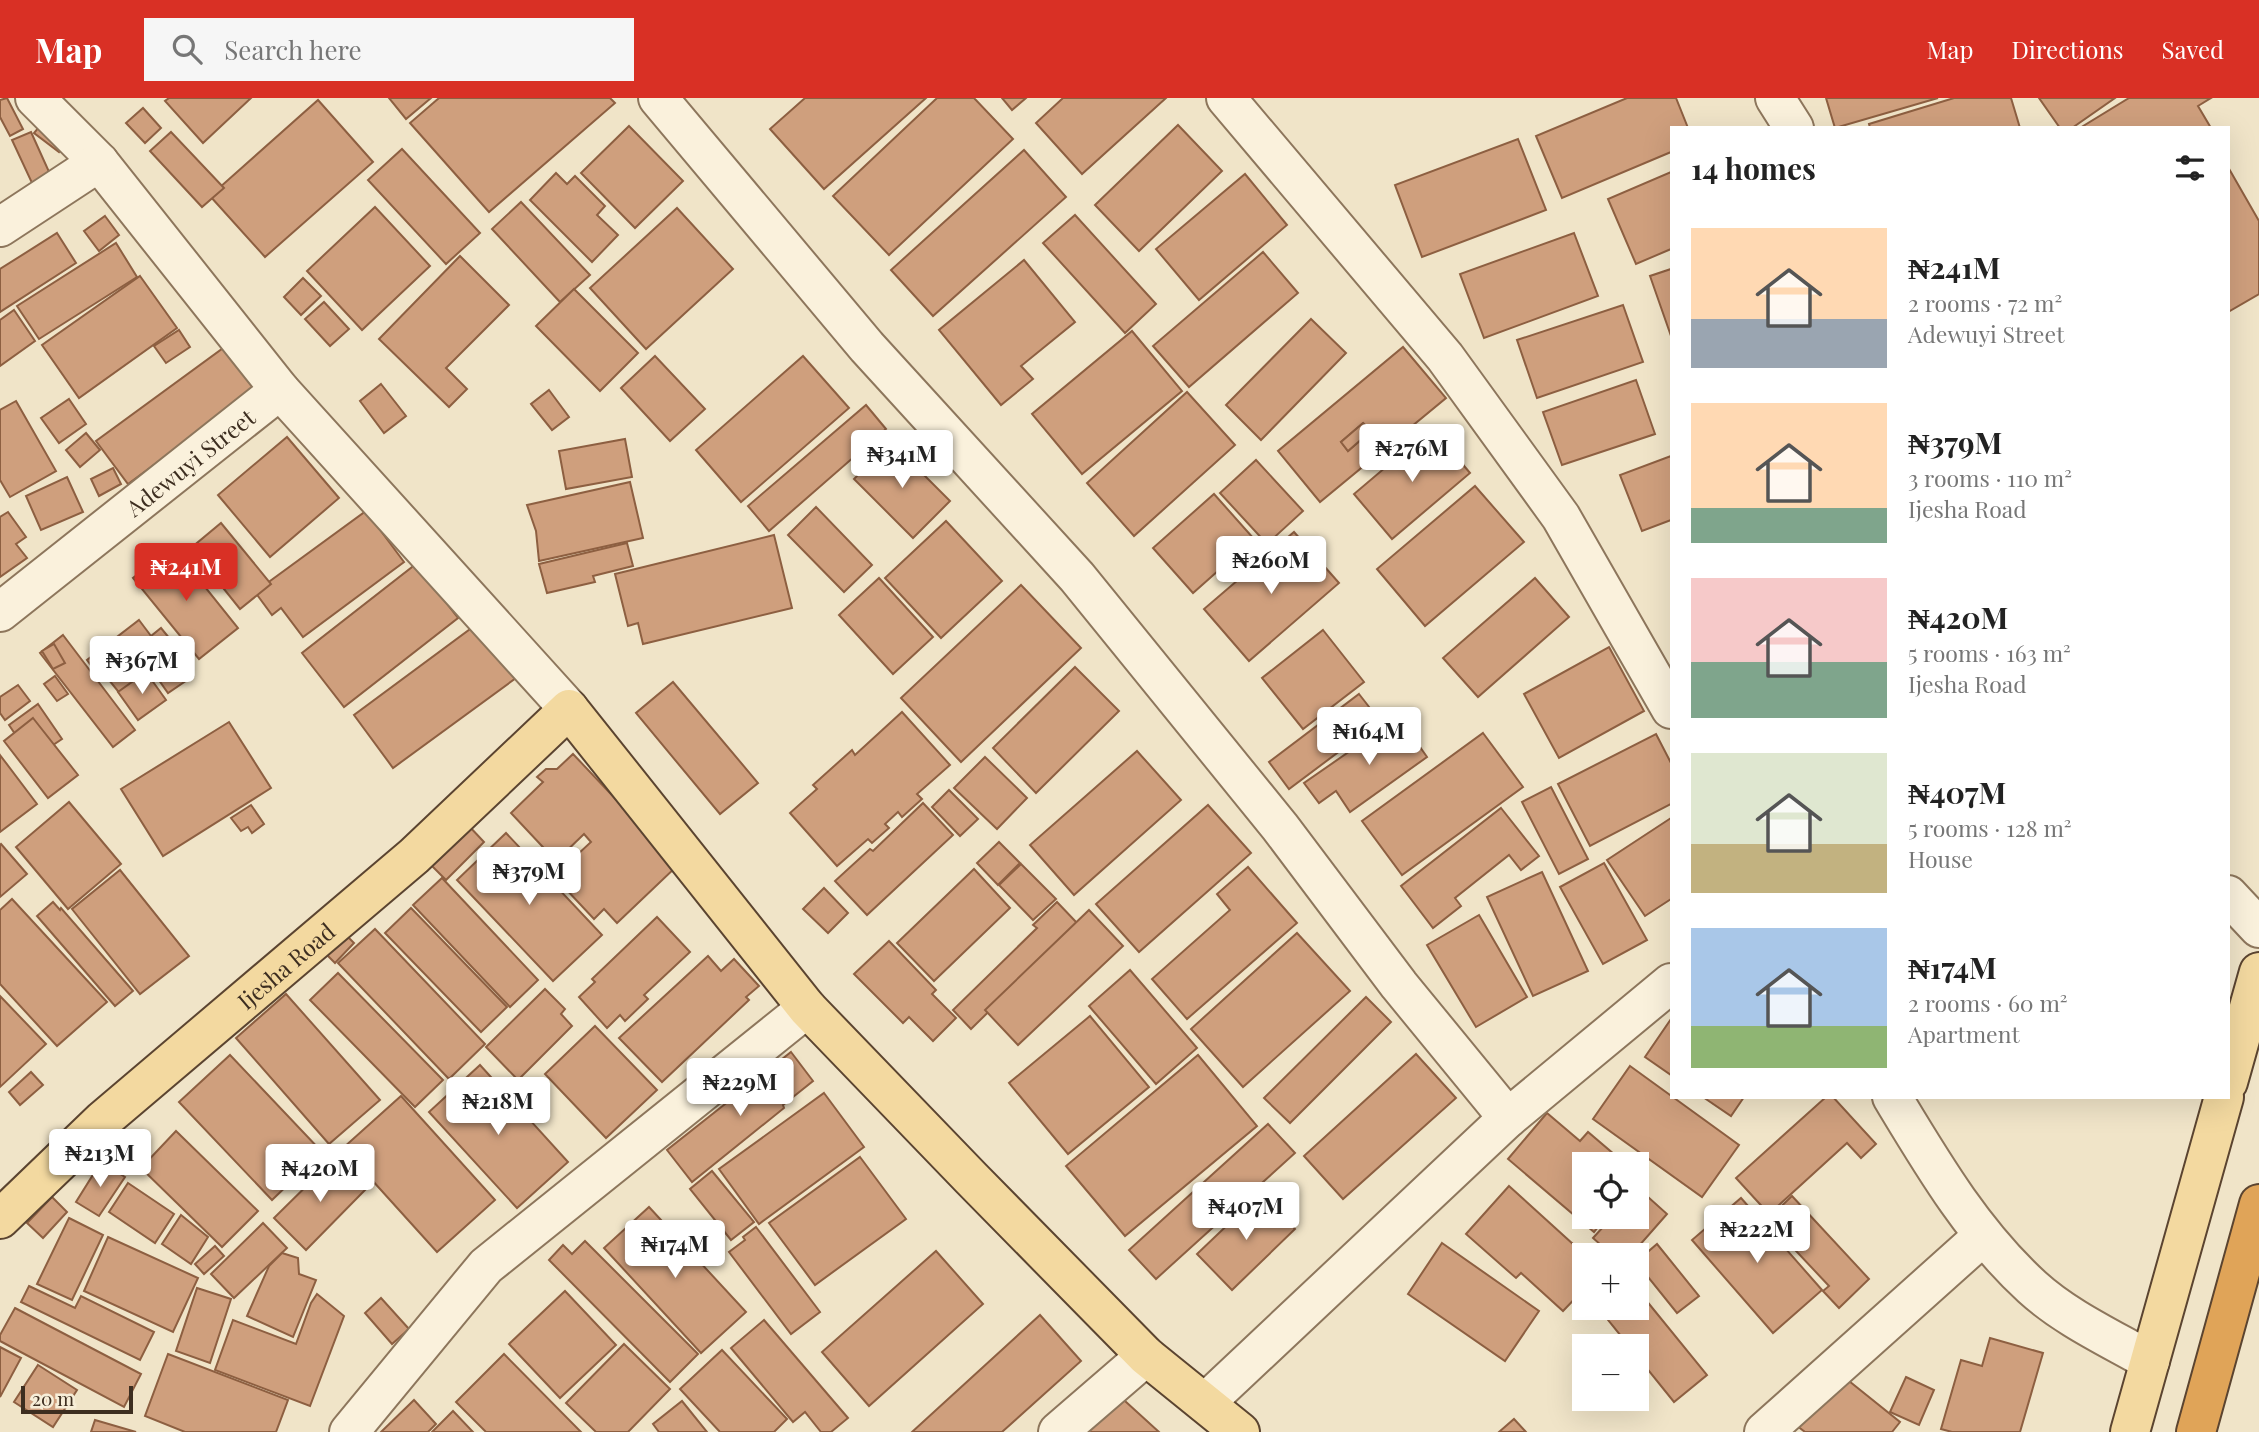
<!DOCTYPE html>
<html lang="en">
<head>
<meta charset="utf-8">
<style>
	body { margin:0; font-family:"Playfair Display",serif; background:#f6f6f6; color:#222; height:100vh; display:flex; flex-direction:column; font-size:26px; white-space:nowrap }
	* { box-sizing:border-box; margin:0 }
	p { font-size:23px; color:#767676 }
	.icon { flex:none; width:38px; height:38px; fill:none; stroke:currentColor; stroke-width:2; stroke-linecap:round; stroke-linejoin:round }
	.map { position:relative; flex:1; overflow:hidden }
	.drawer { position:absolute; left:1670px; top:28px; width:560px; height:973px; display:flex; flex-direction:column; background:#fff; border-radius:0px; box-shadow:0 7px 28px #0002 }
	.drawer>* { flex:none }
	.tools { position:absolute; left:1572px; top:1054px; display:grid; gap:14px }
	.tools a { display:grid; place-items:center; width:77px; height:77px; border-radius:0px; background:#fff; box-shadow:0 7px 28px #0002; font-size:35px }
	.scale { position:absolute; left:21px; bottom:18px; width:112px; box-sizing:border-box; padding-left:7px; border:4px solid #3d2e20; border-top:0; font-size:19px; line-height:24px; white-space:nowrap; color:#3d2e20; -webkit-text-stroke:5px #f7eed8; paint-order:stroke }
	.price { position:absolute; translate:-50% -60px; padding:0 16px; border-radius:7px; background:#fff; color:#222; font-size:23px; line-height:46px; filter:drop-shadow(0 2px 4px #0008) }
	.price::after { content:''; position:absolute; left:50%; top:42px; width:21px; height:16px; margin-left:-10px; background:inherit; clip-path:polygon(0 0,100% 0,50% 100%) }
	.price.active { background:#d93025; color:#fff }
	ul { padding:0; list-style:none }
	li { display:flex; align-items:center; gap:21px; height:175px; padding:0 21px }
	li span { display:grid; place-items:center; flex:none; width:196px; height:140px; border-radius:0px; color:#555 }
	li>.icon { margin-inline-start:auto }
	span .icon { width:84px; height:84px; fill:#fffc; stroke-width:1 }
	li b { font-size:30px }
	h2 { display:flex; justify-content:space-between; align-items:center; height:84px; padding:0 21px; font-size:30px }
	header { display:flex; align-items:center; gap:42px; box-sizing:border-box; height:98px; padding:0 35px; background:#d93025; color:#fff }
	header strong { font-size:33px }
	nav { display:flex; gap:38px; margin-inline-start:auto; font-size:24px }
	.search { width:490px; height:63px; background:#f6f6f6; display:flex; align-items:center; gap:18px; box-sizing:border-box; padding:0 24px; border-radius:0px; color:#767676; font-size:26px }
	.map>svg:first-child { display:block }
</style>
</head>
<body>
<header>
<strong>Map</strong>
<div class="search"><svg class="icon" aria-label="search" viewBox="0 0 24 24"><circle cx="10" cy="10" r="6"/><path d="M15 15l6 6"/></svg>Search here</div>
<nav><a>Map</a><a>Directions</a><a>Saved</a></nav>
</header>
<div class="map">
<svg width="2259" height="1334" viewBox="0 0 2259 1334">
	<rect width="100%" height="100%" fill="#f0e4c8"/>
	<g fill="#cf9f7d" stroke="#8d5f41" stroke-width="2" fill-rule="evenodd">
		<path d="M7 0 23 31 10 38 0 19V2Z"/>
		<path d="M169 0H251L203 45 165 3Z"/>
		<path d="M389 0H431L406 21Z"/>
		<path d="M439 0H610L615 5 489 114 410 25Z"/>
		<path d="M805 0H926L824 91 770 31Z"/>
		<path d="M937 0H974L1013 41 889 157 833 98Z"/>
		<path d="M1002 0H1026L1012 12Z"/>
		<path d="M1063 0H1166L1082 76 1036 25Z"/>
		<path d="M1627 0H1676L1688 30H1671V54L1562 100 1536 38Z"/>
		<path d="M1826 0H1938L1835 30Z"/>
		<path d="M1954 0H2011L2020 30H1870L1869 26Z"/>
		<path d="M2039 0H2115L2072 30H2060Z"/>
		<path d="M2129 0H2211L2198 8 2211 30H2080Z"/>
		<path d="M318 2 373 64 265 159 210 98Z"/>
		<path d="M143 10 161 30 145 45 126 25Z"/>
		<path d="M43 24 68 42 59 54 34 35Z"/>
		<path d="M1178 27 1222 73 1139 153 1095 107Z"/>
		<path d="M629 28 683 83 635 130 581 75Z"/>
		<path d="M31 34 50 76 32 85 12 42Z"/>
		<path d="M171 34 224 90 202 109 150 53Z"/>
		<path d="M1518 41 1546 112 1422 159 1395 87Z"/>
		<path d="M402 51 480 135 446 166 368 82Z"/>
		<path d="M1024 52 1066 99 933 218 891 172Z"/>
		<path d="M2228 69 2259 123V196L2228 214Z"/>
		<path d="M1671 74V151L1636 166 1608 101Z"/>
		<path d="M556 75 567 86 575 78 605 108 597 117 618 137 592 164 530 102Z"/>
		<path d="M1245 76 1287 127 1199 202 1156 151Z"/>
		<path d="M521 104 590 177 560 204 492 131Z"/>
		<path d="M375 109 430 168 362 232 307 173Z"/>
		<path d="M677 110 733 171 646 251 590 190Z"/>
		<path d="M1075 117 1156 206 1125 235 1043 145Z"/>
		<path d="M105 118 119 137 99 153 84 133Z"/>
		<path d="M57 135 76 165 0 214V171Z"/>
		<path d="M1574 135 1598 198 1484 240 1460 176Z"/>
		<path d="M116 145 137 179 39 241 17 208Z"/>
		<path d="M1263 154 1298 195 1189 289 1153 248Z"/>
		<path d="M460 158 509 207 446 270 467 291 449 309 379 241Z"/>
		<path d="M1024 162 1075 224 1021 268 1033 281 1001 307 939 232Z"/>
		<path d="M1671 171V238L1650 178Z"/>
		<path d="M140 178 177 230 79 300 42 247Z"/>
		<path d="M303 180 321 198 301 217 284 199Z"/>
		<path d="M574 191 638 255 600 293 536 228Z"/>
		<path d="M324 204 349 231 330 248 305 221Z"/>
		<path d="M1623 207 1643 264 1537 300 1517 242Z"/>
		<path d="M14 212 35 243 0 268V222Z"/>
		<path d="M1311 221 1346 255 1261 342 1226 307Z"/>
		<path d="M179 232 190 249 166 265 154 248Z"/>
		<path d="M1132 233 1182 293 1082 376 1032 316Z"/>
		<path d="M226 248 257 291 128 386 96 343Z"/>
		<path d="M1403 249 1446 300 1320 404 1278 353ZM1363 325 1371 333 1348 353 1341 344Z"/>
		<path d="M655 258 705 311 670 343 621 290Z"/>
		<path d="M803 258 849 310 741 404 696 352Z"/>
		<path d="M1636 282 1655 336 1562 367 1543 314Z"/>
		<path d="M381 286 406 318 384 335 360 303Z"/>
		<path d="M549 292 569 319 552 332 531 306Z"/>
		<path d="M1187 294 1235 347 1134 438 1087 385Z"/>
		<path d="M69 301 86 326 59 345 41 320Z"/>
		<path d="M16 303 56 373 10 399 0 382V312Z"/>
		<path d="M866 307 886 331 769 433 748 408Z"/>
		<path d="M1363 325 1371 333 1348 353 1341 344Z"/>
		<path d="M1432 330 1470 375 1392 441 1354 396Z"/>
		<path d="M86 335 100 352 80 369 66 352Z"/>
		<path d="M287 339 339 400 270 459 218 397Z"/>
		<path d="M625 341 632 379 566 391 559 353Z"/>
		<path d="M891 344 950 403 913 440 854 381Z"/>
		<path d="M1671 358V422L1642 433 1620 377Z"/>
		<path d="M1256 362 1303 413 1267 446 1220 395Z"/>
		<path d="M113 370 121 386 99 398 91 381Z"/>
		<path d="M67 379 83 414 41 432 26 398Z"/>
		<path d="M630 384 643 440 539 463 536 433 527 407Z"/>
		<path d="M1475 388 1524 444 1425 528 1377 471Z"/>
		<path d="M1214 396 1254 441 1193 495 1153 450Z"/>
		<path d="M816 409 872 467 844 494 788 437Z"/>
		<path d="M366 413 404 464 303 539 281 510 272 517 255 494Z"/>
		<path d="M8 414 26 439 16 446 27 460 0 479V419Z"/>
		<path d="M946 423 1002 483 941 540 885 480Z"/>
		<path d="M221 425 271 486 240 511 191 450Z"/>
		<path d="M1294 434 1339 485 1249 563 1204 511Z"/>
		<path d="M774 437 792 510 643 546 638 525 628 528 615 476Z"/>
		<path d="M627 445 633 468 593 478 595 484 547 495 539 466Z"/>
		<path d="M173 449 238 530 199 561 133 480Z"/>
		<path d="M416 466 458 520 344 609 302 555Z"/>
		<path d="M879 480 933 539 893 576 839 517Z"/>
		<path d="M1535 480 1569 519 1478 599 1443 560Z"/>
		<path d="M1021 487 1081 550 961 664 901 600Z"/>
		<path d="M139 522 151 538 99 578 87 562Z"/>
		<path d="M477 526 516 580 393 670 354 617Z"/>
		<path d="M161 530 183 557 126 603 104 576Z"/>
		<path d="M1323 532 1364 584 1303 631 1262 580Z"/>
		<path d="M63 537 135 632 113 649 40 555Z"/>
		<path d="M54 546 65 565 53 571 42 553Z"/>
		<path d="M1609 549 1644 613 1559 660 1524 596Z"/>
		<path d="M175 550 193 578 168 595 149 568Z"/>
		<path d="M1075 569 1119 613 1036 695 993 650Z"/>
		<path d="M146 574 166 602 138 622 118 594Z"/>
		<path d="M55 578 68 596 57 603 44 586Z"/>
		<path d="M673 584 758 685 720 716 636 615Z"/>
		<path d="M18 587 30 603 5 622 0 615V599Z"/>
		<path d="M1359 596 1380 623 1289 691 1269 664Z"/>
		<path d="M38 606 62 641 32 661 9 627Z"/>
		<path d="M902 614 950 667 917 696 922 701 902 719 898 714 885 726 889 730 872 745 868 741 837 768 790 715 817 691 813 687 852 652 855 657Z"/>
		<path d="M1399 619 1427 659 1350 714 1336 693 1319 705 1304 685Z"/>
		<path d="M33 620 78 677 48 700 4 643Z"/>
		<path d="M229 624 271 690 163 758 121 691Z"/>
		<path d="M1483 635 1523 689 1402 777 1362 723Z"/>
		<path d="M1656 636 1671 665V706L1590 748 1558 686Z"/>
		<path d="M1137 653 1181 702 1074 797 1030 747Z"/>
		<path d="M573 656 678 767 617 825 604 811 594 821 564 789 573 781 563 770 591 744 584 736 556 763 511 715 543 684 537 679 546 671H557Z"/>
		<path d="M0 657 37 706 0 734Z"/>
		<path d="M985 659 1027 700 997 731 954 690Z"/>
		<path d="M1551 689 1588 761 1559 776 1522 704Z"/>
		<path d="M949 692 978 721 960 738 932 709Z"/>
		<path d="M69 704 121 766 68 811 16 749Z"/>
		<path d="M923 705 953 737 867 817 835 783 870 751 873 753Z"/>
		<path d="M251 707 264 726 252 735 248 729 241 733 231 720Z"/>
		<path d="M1208 707 1251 755 1139 854 1096 806Z"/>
		<path d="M1501 710 1539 758 1521 772 1509 757 1455 800 1461 808 1433 830 1401 788Z"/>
		<path d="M1671 720V801L1645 818 1607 762Z"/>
		<path d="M468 727 484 744 446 782 429 765Z"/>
		<path d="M506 735 602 837 553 883 457 782Z"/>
		<path d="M999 744 1020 765 998 787 977 765Z"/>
		<path d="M1 746 27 776 0 799V747Z"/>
		<path d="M1604 765 1647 842 1603 866 1560 789Z"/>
		<path d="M1021 766 1056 801 1033 822 999 787Z"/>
		<path d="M1248 769 1297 825 1187 921 1152 881 1230 812 1217 796Z"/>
		<path d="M974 771 1010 810 934 883 897 845Z"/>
		<path d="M120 772 189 858 140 896 72 811Z"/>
		<path d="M1542 774 1588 873 1533 898 1487 799Z"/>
		<path d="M442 780 538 882 510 909 413 807Z"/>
		<path d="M824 790 848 815 828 835 803 811Z"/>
		<path d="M12 801 107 904 57 948 0 886V812Z"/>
		<path d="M53 804 60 812 61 810 133 893 115 908 37 818Z"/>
		<path d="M1057 804 1078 826 971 931 953 912 1037 830 1033 827Z"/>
		<path d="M411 810 507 909 481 934 385 835Z"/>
		<path d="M1089 812 1123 848 1018 947 985 912Z"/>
		<path d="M1479 817 1527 899 1476 929 1427 847Z"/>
		<path d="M657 819 690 854 644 897 648 901 625 923 620 917 607 930 579 899 595 884 592 881Z"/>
		<path d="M340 831 354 845 335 865 321 851Z"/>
		<path d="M375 831 485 946 449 981 338 865Z"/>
		<path d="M1297 835 1350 893 1243 989 1191 931Z"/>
		<path d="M889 843 936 892 932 896 956 920 933 943 909 919 903 925 854 876Z"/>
		<path d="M708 858 721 873 734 861 759 888 746 899 749 902 662 984 619 940Z"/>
		<path d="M1130 872 1197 950 1156 986 1089 908Z"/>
		<path d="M338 875 443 982 415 1009 310 902Z"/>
		<path d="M545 891 565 911 561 916 572 928 518 982 486 949Z"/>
		<path d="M286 896 380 1002 329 1046 236 940Z"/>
		<path d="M0 898 46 946 0 989Z"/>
		<path d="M1366 899 1391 924 1290 1025 1264 1000Z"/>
		<path d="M1090 918 1149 989 1068 1056 1009 985Z"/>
		<path d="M1671 921V977L1645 959Z"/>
		<path d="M595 928 657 992 606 1040 545 976Z"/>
		<path d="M791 954 813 983 783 1007 784 1010 692 1084 667 1052Z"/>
		<path d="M1416 956 1456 1000 1343 1101 1304 1058Z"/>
		<path d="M230 957 322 1054 272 1102 179 1004Z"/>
		<path d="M1198 957 1257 1028 1125 1138 1066 1068Z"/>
		<path d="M480 967 568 1064 517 1110 429 1014Z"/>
		<path d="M1630 968 1739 1047 1702 1099 1593 1021Z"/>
		<path d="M31 974 43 987 20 1007 9 994Z"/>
		<path d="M824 995 864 1049 759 1126 719 1071Z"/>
		<path d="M401 998 495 1102 437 1154 343 1050Z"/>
		<path d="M1703 999H1744L1731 1018Z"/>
		<path d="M1826 999H1833L1876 1046 1861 1060 1847 1045 1769 1116 1736 1080Z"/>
		<path d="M1547 1015 1580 1043 1588 1034 1622 1063 1620 1066H1584V1118H1607L1594 1134 1508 1061Z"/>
		<path d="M1268 1026 1295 1055 1156 1181 1129 1152Z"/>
		<path d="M176 1033 258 1113 222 1149 141 1070Z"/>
		<path d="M860 1059 906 1121 815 1187 769 1125Z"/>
		<path d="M335 1060 366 1091 306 1152 274 1120Z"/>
		<path d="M101 1064 125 1079 99 1118 76 1104Z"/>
		<path d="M712 1073 754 1124 731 1142 690 1091Z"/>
		<path d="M128 1085 174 1116 155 1145 109 1114Z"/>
		<path d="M1509 1088 1585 1157 1584 1191 1563 1213 1521 1175 1516 1180 1466 1136Z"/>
		<path d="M1638 1090 1667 1116 1631 1157H1612L1593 1140 1613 1118H1636V1092Z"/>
		<path d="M1261 1095 1295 1131 1232 1192 1197 1156Z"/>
		<path d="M1792 1098 1869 1181 1839 1210 1823 1193 1829 1188 1767 1122Z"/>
		<path d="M52 1099 67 1114 43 1140 27 1125Z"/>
		<path d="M1741 1100 1822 1192 1773 1235 1692 1142Z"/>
		<path d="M649 1109 746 1214 701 1255 604 1150Z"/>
		<path d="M181 1117 208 1139 191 1166 162 1146Z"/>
		<path d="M69 1120 103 1137 72 1202 37 1186Z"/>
		<path d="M263 1125 287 1150 234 1200 211 1176Z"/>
		<path d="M756 1129 820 1214 791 1236 729 1154 745 1142 743 1139Z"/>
		<path d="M108 1139 198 1180 173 1234 84 1193Z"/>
		<path d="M585 1143 698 1256 670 1284 549 1162 563 1147 572 1156Z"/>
		<path d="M1442 1145 1539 1213 1505 1263 1408 1196Z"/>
		<path d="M1657 1146 1699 1198 1677 1215 1636 1164Z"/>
		<path d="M215 1148 224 1158 204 1176 195 1166Z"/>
		<path d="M936 1153 983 1206 869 1308 822 1254Z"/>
		<path d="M282 1155 298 1160 299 1176 316 1182 293 1239 247 1218 269 1168Z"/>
		<path d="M29 1188 75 1210 81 1198 154 1234 140 1262 21 1204Z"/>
		<path d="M197 1190 231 1201 210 1265 176 1253Z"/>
		<path d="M565 1193 616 1247 560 1300 509 1246Z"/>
		<path d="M317 1196 344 1218 310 1308 215 1272 233 1222 296 1246 311 1205Z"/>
		<path d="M1641 1196 1707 1277 1674 1304 1636 1257V1248H1629L1608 1222 1624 1209H1636V1199Z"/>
		<path d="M381 1200 409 1231 392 1246 365 1215Z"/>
		<path d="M15 1210 141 1276 124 1309 0 1243V1237Z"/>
		<path d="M1040 1217 1081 1263 1002 1334H912Z"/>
		<path d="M764 1222 848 1320 831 1334H821L805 1314 793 1324 731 1250Z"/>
		<path d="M1990 1240 2043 1255 2020 1334H1952L1941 1331 1961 1262 1982 1268Z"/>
		<path d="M624 1246 670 1291 628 1334H596L566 1305Z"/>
		<path d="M0 1249 21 1260 0 1299Z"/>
		<path d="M722 1252 787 1321 774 1334H720L680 1291Z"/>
		<path d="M168 1256 288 1302 276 1334H185L145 1318Z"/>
		<path d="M504 1256 581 1334H486L456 1304Z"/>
		<path d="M38 1267 77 1292 53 1329 14 1304Z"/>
		<path d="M1839 1275 1900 1324 1892 1334H1805L1796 1327Z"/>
		<path d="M1906 1279 1934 1292 1919 1327 1890 1314Z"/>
		<path d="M1114 1293 1159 1334H1077Z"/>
		<path d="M414 1302 436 1326 428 1334H381Z"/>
		<path d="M682 1303 707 1334H659L653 1326Z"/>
		<path d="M453 1313 473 1334H432Z"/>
		<path d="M1514 1321 1526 1334H1499Z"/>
		<path d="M95 1322 136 1334H91Z"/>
	</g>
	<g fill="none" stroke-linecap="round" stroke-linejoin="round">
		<defs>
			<g id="minor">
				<path d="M35 0 99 64 280 292 569 611"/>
				<path d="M658 0 867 249 1077 479 1280 729 1399 887 1508 1020"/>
				<path d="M1226 0 1445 259 1561 419 1671 611"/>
				<path d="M1775 0 1794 30"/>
				<path d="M0 129 99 64"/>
				<path id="s1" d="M0 514 280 292"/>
				<path d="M2228 797 2259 830"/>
				<path d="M1892 999C1933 1067 1973 1135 2032 1189 2066 1220 2110 1240 2150 1263"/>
				<path d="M1205 1305 1508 1020 1671 885"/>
				<path d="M349 1334 486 1168 807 910"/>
				<path d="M1058 1334 1146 1258"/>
				<path d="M1764 1334 1983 1138"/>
			</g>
			<g id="major">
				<path d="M2228 984 2259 874"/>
				<path id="s2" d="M0 1121 103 1022 414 758 569 611 807 910 971 1080 1146 1258 1240 1334"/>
				<path d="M2130 1334 2224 999"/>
			</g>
			<path id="highway" d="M2196 1334 2259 1106"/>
		</defs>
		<use href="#minor" stroke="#8d765c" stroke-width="42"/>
		<use href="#major" stroke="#5b4430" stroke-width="42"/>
		<use href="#highway" stroke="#5b4430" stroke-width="42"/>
		<use href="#minor" stroke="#faf1dc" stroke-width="38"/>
		<use href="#major" stroke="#f3d9a0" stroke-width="38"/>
		<use href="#highway" stroke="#e0a458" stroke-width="38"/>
	</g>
	<g text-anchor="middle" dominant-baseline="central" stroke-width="7" stroke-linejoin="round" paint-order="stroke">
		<g font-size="23" fill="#3d2e20" stroke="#f7eed8">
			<text stroke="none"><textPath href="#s1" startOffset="242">Adewuyi Street</textPath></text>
			<text stroke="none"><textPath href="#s2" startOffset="382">Ijesha Road</textPath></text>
		</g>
	</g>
</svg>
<div class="tools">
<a><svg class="icon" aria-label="locate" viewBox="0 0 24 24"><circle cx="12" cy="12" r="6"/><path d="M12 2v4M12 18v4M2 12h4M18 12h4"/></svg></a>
<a>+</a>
<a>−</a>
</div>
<div class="scale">20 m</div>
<b class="price" style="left:1412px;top:386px">₦276M</b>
<b class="price" style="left:902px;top:392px">₦341M</b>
<b class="price" style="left:1271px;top:498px">₦260M</b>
<b class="price active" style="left:186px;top:505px">₦241M</b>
<b class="price" style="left:142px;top:598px">₦367M</b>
<b class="price" style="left:1369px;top:669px">₦164M</b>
<b class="price" style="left:529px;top:809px">₦379M</b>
<b class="price" style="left:740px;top:1020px">₦229M</b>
<b class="price" style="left:498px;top:1039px">₦218M</b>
<b class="price" style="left:100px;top:1091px">₦213M</b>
<b class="price" style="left:320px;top:1106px">₦420M</b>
<b class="price" style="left:1246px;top:1144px">₦407M</b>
<b class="price" style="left:1757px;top:1167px">₦222M</b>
<b class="price" style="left:675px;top:1182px">₦174M</b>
<section class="drawer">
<h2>14 homes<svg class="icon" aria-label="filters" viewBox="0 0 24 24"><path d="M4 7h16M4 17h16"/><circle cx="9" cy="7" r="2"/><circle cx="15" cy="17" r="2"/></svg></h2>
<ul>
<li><span style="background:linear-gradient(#ffd9b3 65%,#9aa5b1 0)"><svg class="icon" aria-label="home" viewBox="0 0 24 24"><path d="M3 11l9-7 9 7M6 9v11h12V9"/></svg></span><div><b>₦241M</b><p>2 rooms · 72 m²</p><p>Adewuyi Street</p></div></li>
<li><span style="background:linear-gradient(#ffd9b3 75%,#7fa58c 0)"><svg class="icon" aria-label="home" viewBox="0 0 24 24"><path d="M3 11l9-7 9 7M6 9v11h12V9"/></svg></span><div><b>₦379M</b><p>3 rooms · 110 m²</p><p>Ijesha Road</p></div></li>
<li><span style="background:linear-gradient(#f6c9c9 60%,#7fa58c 0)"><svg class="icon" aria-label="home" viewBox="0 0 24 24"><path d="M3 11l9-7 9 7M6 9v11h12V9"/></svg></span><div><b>₦420M</b><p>5 rooms · 163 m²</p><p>Ijesha Road</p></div></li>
<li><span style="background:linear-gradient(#dfe7d0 65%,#c2b280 0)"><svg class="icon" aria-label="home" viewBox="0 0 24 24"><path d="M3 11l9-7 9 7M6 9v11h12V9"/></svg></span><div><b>₦407M</b><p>5 rooms · 128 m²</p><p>House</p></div></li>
<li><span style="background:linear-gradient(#a9c7e8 70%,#8fb573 0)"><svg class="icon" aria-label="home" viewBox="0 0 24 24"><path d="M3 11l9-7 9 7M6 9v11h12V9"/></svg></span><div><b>₦174M</b><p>2 rooms · 60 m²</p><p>Apartment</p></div></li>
</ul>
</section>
</div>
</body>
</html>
